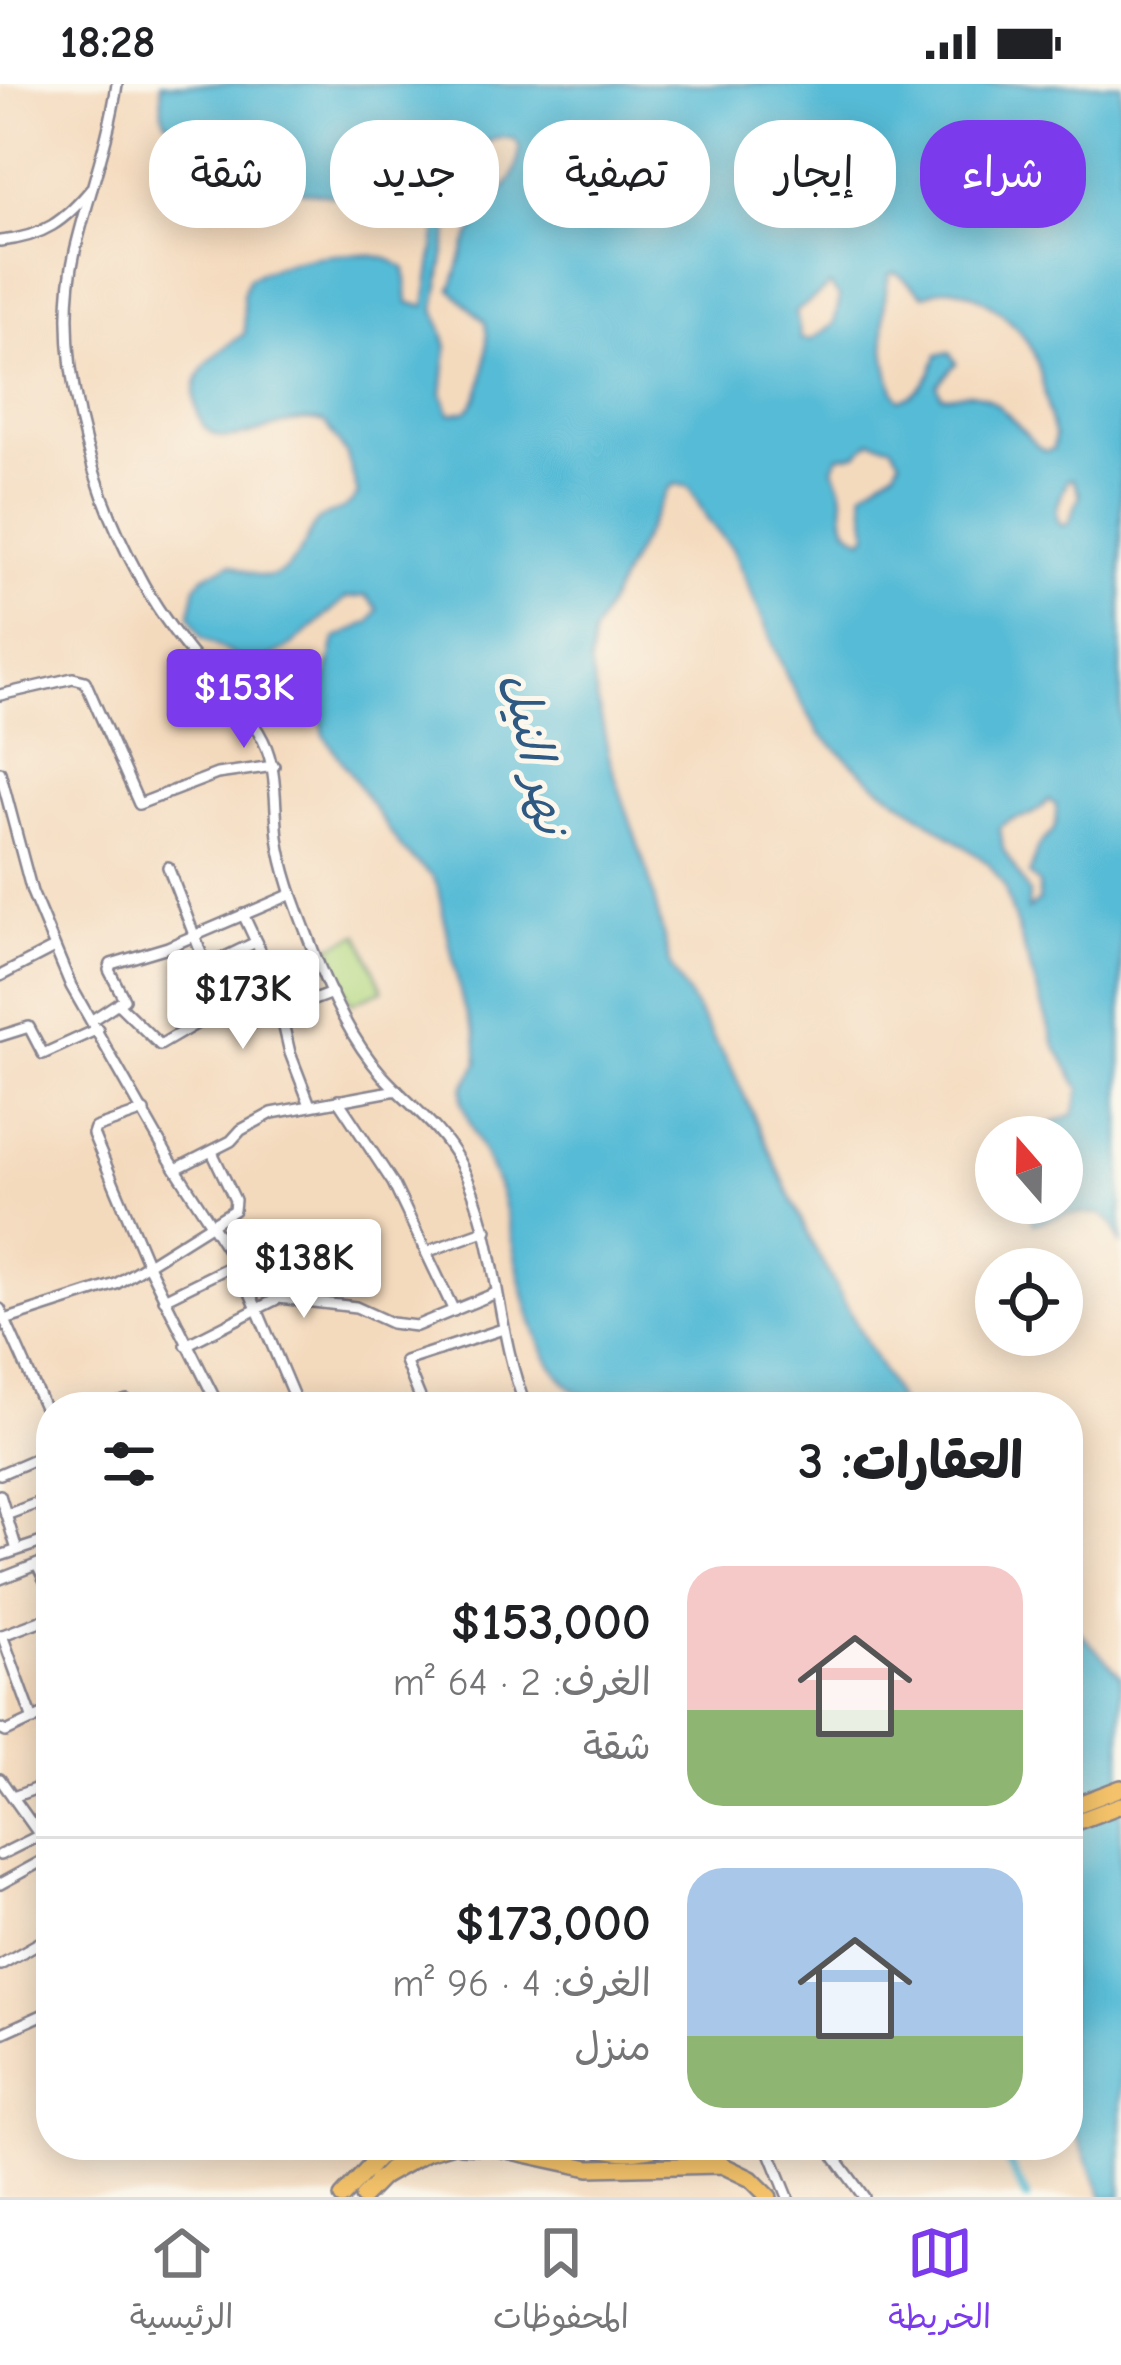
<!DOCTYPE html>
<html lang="ar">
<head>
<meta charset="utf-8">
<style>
	body { margin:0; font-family:"Comic Neue","Playpen Sans Arabic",sans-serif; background:#f2f2f2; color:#202124; direction:rtl; height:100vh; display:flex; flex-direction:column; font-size:45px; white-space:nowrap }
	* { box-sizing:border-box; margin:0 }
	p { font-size:39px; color:#757577 }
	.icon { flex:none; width:66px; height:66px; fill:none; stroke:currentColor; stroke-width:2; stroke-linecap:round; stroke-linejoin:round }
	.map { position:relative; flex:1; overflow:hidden; direction:ltr }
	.sheet { position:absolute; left:36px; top:1308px; width:1047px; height:768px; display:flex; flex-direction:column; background:#fff; border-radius:48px; box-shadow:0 6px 30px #0003; direction:rtl }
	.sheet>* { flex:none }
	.guide { position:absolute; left:36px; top:36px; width:1050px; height:108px; direction:rtl; display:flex; gap:24px }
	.needle { width:78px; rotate:340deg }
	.fabs { position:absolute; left:975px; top:1032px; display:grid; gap:24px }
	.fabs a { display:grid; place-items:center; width:108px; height:108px; border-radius:50%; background:#fff; box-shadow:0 6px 30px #0003; font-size:60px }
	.price { position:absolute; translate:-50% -102px; padding:0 27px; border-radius:12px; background:#fff; color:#222; font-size:39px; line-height:78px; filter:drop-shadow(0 3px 6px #0008) }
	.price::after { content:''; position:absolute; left:50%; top:72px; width:36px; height:27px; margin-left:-18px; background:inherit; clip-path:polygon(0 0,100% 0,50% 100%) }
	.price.on { background:#7c3aed; color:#fff }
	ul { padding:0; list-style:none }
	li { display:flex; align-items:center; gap:36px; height:300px; padding:0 60px }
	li+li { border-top:3px solid #e0e0e0 }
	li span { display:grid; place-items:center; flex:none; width:336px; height:240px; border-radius:36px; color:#555 }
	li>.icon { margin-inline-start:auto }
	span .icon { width:144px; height:144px; fill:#fffc; stroke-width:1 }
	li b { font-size:51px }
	h2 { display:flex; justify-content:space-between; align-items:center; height:144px; padding:0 60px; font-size:51px }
	.pill { padding:0 42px; border-radius:48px; background:#fff; box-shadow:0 6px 30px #0003; font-size:42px; line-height:108px }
	.pill.on { background:#7c3aed; color:#fff }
	.status { display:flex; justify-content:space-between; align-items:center; height:84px; padding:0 60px; background:#fff; direction:ltr }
	.status svg { height:33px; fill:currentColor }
	.tab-bar { display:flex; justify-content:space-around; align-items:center; height:168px; border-top:3px solid #e0e0e0; background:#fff; font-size:33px; color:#757577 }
	.tab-bar a { display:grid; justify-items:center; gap:6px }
	.tab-bar .on { color:#7c3aed }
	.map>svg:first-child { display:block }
</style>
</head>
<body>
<div class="status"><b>18:28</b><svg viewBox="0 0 49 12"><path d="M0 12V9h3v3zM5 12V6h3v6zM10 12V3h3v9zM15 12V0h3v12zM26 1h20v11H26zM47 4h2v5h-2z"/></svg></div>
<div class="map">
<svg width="1121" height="2113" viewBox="0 0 1121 2113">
	<rect width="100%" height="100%" fill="#fbf7ec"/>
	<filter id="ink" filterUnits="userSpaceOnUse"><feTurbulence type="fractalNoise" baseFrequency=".00833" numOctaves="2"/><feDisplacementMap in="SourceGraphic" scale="24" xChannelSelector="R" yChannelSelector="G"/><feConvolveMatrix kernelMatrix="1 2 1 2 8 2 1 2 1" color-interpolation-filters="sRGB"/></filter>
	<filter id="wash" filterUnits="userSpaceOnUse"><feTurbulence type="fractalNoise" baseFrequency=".004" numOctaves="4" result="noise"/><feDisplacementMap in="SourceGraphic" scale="48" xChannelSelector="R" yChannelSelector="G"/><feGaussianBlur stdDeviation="2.7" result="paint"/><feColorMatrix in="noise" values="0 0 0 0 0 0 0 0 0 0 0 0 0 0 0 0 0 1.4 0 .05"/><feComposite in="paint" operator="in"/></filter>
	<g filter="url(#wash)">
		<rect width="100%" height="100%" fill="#f4dabd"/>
		<path fill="#b4d880" stroke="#68846f" stroke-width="3" d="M359 850 383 906 351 919 327 864Z"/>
		<g fill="#57bbd6" stroke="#39759a" stroke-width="3" fill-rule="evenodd">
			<path d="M161 0H1121V1162L1113 1140 1101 1130H1067L1034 1140 1028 1126 1036 1119H1062V1053H1053L1052 1039 1074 1030 1080 1005 1054 959 1004 802 988 779 873 698 820 650 788 595 732 464 709 438 689 403 675 400 668 405 593 550 590 581 610 677 648 790 671 883 733 987 813 1161 902 1323H711L699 1320 673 1300 598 1316C525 1303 519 1162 499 1104 488 1075 471 1048 462 1017L463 1004 478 979 476 951 463 921 437 801 433 793 402 765 324 651 319 626 335 555 371 537 378 525 366 512 346 514 292 561 254 583 202 553 190 531 196 502 204 492 231 480C265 498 281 500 303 463 309 454 310 444 318 437 334 424 344 431 358 410L347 371 325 339C280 322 211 391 196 322 188 285 220 268 245 249L243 211 248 195C283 175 373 156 405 185L408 219 425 222 445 93 440 91 436 75H425L402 112 386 119 184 90 173 80 185 58 184 52C156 34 163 30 161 0ZM500 53 514 55 519 61C523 100 481 126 466 160 460 174 458 191 451 205L485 238C490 261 485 313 466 327L450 330 442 310 447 263 435 224 458 94 480 80 489 57ZM890 189H897L924 211C933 209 942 203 951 204 983 209 1019 240 1033 268 1045 293 1045 326 1055 352L1053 365 1045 367 1036 361C1018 344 998 312 971 309 961 308 953 314 941 311L937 301 956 279 949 268 937 271C932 290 919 313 899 315 882 291 880 216 890 189ZM830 201 840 214 834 240 811 256 801 255 796 228ZM871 357 891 361 900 375 895 385 863 407 868 449 863 455C834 442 848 426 841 402 839 396 835 390 833 383L839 372 857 370ZM1073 395 1080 411 1068 440 1062 442C1049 428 1063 412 1067 396ZM1048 716 1056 721C1060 756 1044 747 1036 769 1033 776 1033 783 1029 790L1039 800V817L1028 826 1029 809 1003 765 1000 743C1017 727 1027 742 1048 716Z"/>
			<path d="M1068 1536 1121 1592V2113H1103L1068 2031Z"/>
		</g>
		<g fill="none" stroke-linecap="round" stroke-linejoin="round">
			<path stroke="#57bbd6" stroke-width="9" d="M1000 2061 1026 2113"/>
		</g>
	</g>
	<g filter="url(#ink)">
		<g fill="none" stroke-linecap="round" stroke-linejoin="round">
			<defs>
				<g id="street">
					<path d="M117 0C109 57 88 111 75 167 52 269 89 400 138 490 154 521 177 553 200 580 222 606 247 624 263 656 278 686 274 720 278 753 283 792 299 829 313 866 330 910 351 956 383 992 411 1023 439 1040 460 1079 500 1156 494 1243 526 1323"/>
					<path d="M0 157C43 153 65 137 92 104"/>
					<path d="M0 611 73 594 85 597 139 720 217 690 274 682"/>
					<path d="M0 688 32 808 71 902 170 1076 240 1185 297 1320 290 1323"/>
					<path d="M168 783 206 882 239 944 332 909"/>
					<path d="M243 830 272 892 290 969 310 1021"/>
					<path d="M206 882 256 858"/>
					<path d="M0 892 54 864"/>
					<path d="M222 917 272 892"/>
					<path d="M118 920 160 961 225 923"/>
					<path d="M92 936 124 915 109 886 111 880 168 863 292 810"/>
					<path d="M0 952 29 943 43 970 98 945"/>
					<path d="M338 1016 393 1099 454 1227"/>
					<path d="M144 1027 95 1044 93 1050 148 1181 219 1323"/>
					<path d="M176 1085 231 1057 241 1046 272 1029 397 1006"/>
					<path d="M429 1167 487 1146"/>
					<path d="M164 1215 237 1179"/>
					<path d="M0 1225 51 1339"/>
					<path d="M5 1236 116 1200 234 1126 235 1116 212 1068"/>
					<path d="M186 1261 279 1214 356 1223 391 1239 416 1242 496 1209"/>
					<path d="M104 1323 127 1316"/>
					<path d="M424 1323 405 1277 503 1245"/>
					<path d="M0 1390 51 1368"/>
					<path d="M0 1411 17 1466"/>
					<path d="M6 1431 51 1414"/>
					<path d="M0 1472 51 1455"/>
					<path d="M37 1481 51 1509"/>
					<path d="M0 1495 51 1475"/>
					<path d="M2 1551 33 1636"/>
					<path d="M0 1552 51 1533"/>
					<path d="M0 1645 6 1648 51 1627"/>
					<path d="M0 1695 51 1767"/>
					<path d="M13 1713 51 1699"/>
					<path d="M0 1771 38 1752"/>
					<path d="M0 1800 51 1772"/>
					<path d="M0 1881 51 1852"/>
					<path d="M0 1950 51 1927"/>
					<path d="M767 2061 788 2113"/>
					<path d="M826 2061 864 2113"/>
				</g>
				<g id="primary">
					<path d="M1068 1724 1121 1704"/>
					<path d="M1068 1741 1121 1721"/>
					<path d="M460 2061 488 2062 589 2084 722 2081 751 2095 769 2113"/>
					<path d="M591 2061C616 2071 639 2069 665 2061"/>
					<path d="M377 2096 427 2068 450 2061"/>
					<path d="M342 2113 390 2061"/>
					<path d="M363 2113 414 2061"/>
				</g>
			</defs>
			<use href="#street" stroke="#88848e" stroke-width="14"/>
			<use href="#primary" stroke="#88848e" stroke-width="20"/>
			<use href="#street" stroke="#fff" stroke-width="9"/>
			<use href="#primary" stroke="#f3c26a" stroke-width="15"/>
		</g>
	</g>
	<g text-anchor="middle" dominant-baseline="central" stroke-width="10" stroke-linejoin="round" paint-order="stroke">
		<g font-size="48" font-style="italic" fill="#2d5982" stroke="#fbf7ec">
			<text transform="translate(535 669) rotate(78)">نهر النيل</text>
		</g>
	</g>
</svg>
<div class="fabs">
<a><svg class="needle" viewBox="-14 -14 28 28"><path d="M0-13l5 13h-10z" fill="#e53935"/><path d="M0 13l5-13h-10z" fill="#757577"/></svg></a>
<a><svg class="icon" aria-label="locate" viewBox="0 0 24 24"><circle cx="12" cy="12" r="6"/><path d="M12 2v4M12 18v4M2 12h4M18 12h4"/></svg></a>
</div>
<b class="price on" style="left:244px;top:667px">$153K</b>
<b class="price" style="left:243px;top:968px">$173K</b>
<b class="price" style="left:304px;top:1237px">$138K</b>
<div class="guide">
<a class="pill on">شراء</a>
<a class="pill">إيجار</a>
<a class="pill">تصفية</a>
<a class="pill">جديد</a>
<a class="pill">شقة</a>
</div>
<section class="sheet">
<h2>العقارات: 3<svg class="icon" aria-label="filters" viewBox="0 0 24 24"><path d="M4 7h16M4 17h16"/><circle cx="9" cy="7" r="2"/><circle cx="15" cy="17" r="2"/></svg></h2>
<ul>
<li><span style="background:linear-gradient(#f6c9c9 60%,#8fb573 0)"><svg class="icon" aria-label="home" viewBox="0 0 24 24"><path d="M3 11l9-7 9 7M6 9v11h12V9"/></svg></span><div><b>$153,000</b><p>الغرف: 2 · 64 m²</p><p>شقة</p></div></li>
<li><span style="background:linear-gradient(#a9c7e8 70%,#8fb573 0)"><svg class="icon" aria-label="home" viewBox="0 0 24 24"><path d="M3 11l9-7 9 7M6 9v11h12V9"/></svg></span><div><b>$173,000</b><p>الغرف: 4 · 96 m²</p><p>منزل</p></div></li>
</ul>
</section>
</div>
<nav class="tab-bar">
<a class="on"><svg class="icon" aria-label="map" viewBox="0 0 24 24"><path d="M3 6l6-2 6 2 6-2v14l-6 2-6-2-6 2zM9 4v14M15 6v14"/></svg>الخريطة</a>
<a><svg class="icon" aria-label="saved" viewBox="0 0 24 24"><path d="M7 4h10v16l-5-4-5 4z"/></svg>المحفوظات</a>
<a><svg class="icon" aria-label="home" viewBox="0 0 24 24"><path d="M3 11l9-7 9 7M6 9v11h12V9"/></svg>الرئيسية</a>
</nav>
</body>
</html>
